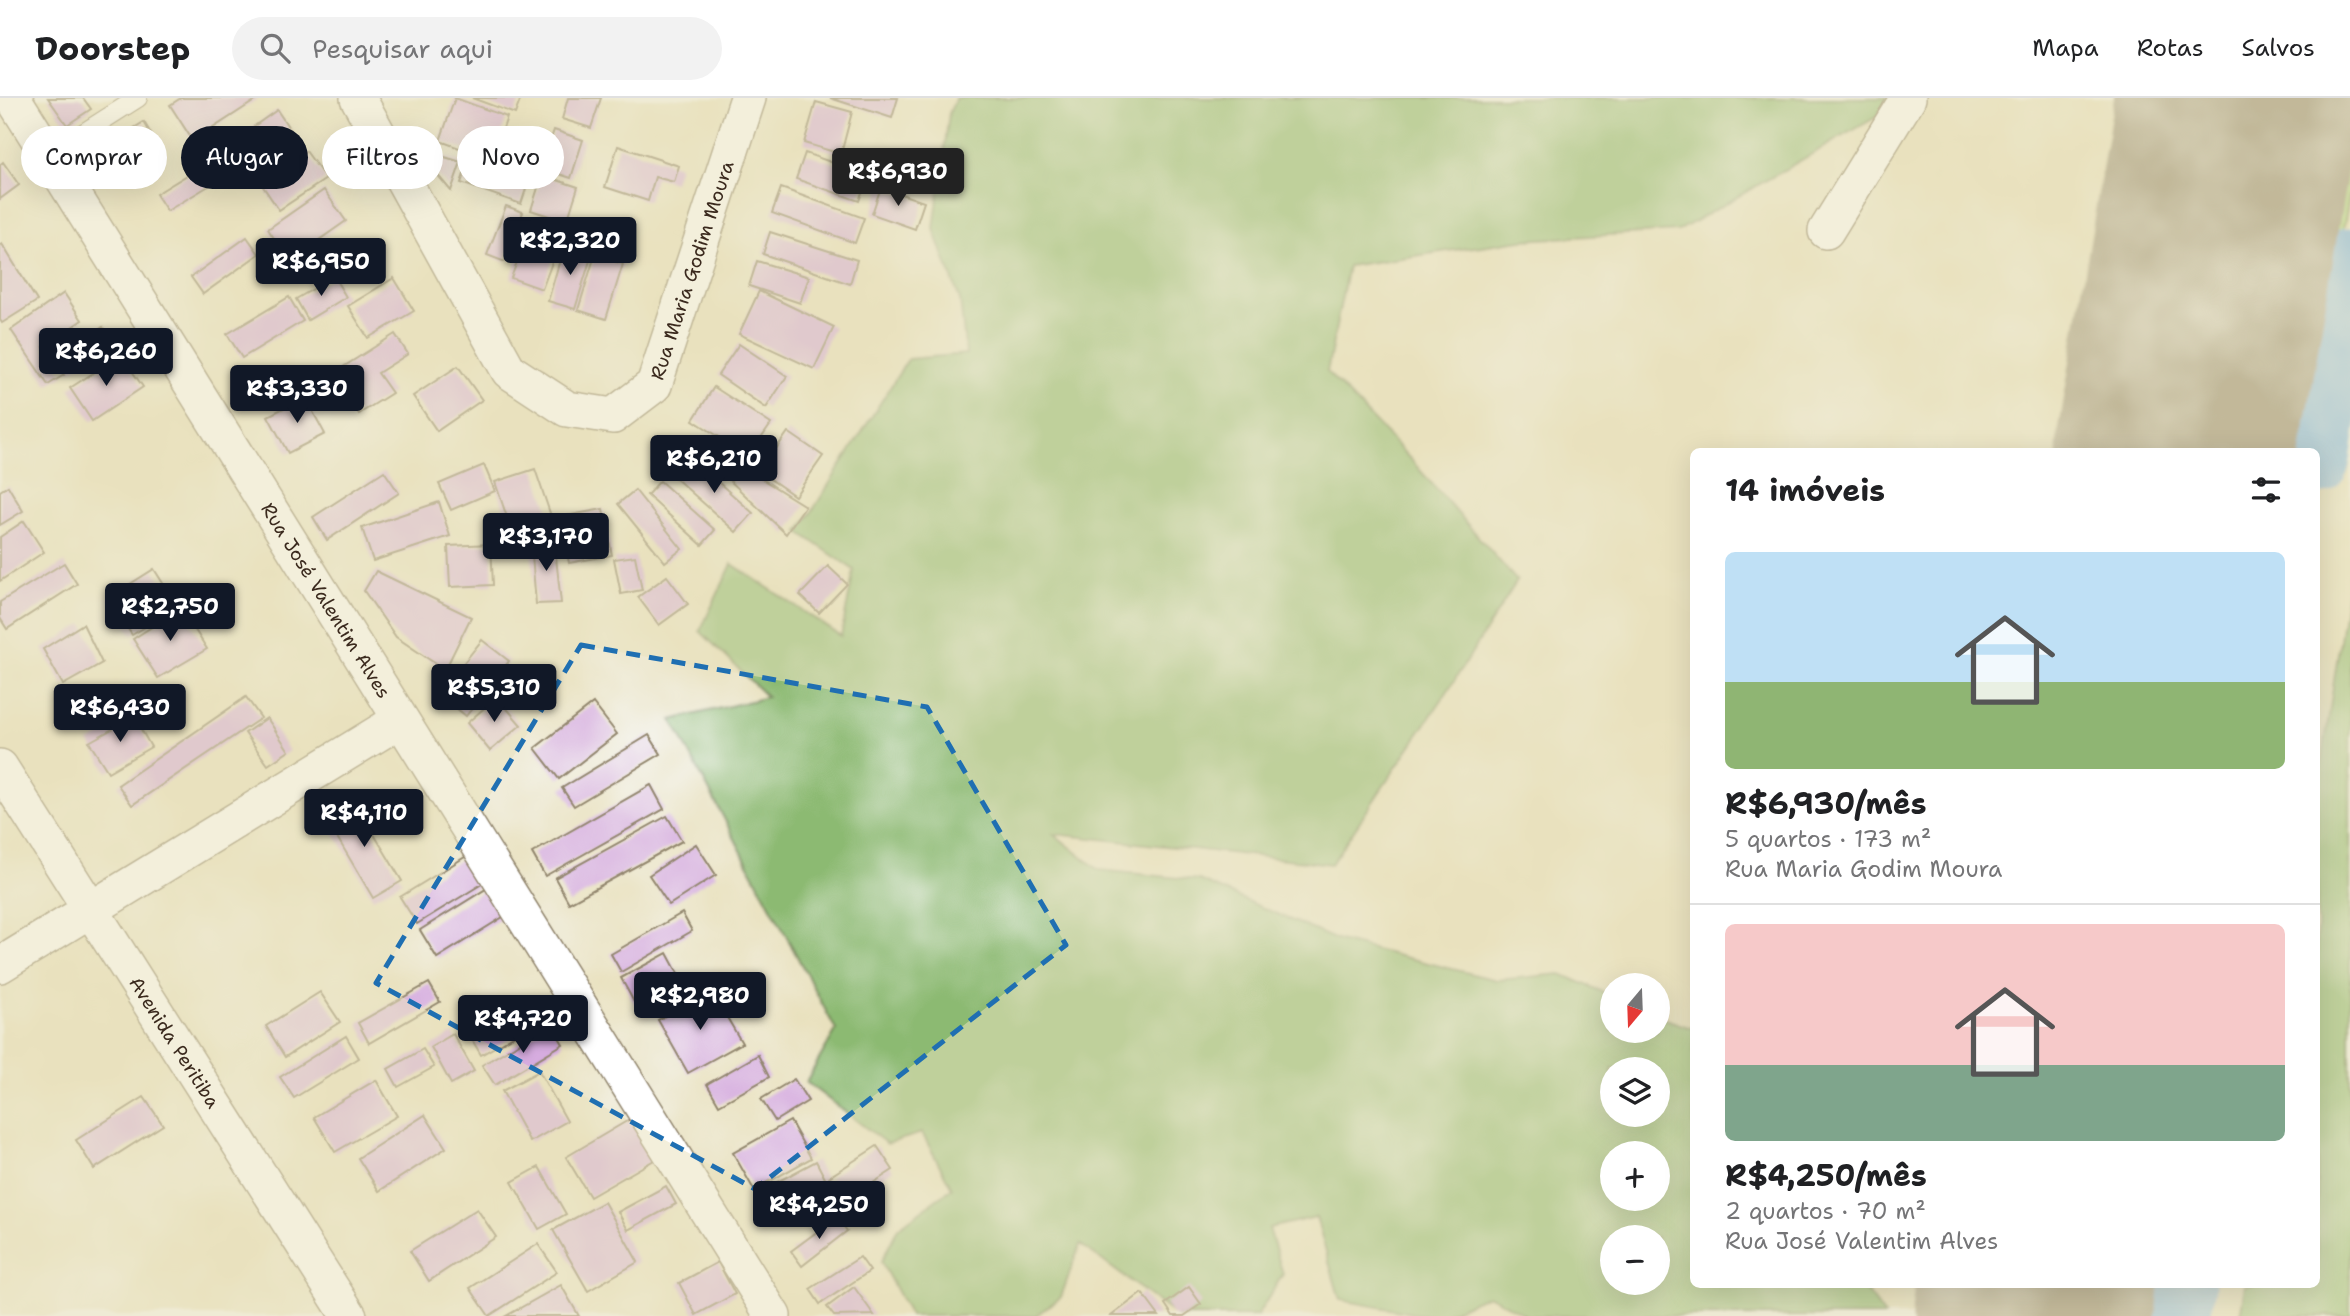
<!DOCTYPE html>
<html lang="pt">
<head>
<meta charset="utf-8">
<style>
	body { margin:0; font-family:"Shantell Sans",sans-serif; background:#f2f2f2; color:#202124; height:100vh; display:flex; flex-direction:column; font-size:26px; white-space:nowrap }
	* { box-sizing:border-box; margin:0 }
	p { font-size:23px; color:#757577 }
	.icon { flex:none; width:38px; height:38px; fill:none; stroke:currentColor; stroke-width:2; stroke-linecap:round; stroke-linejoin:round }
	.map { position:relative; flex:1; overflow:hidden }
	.details { position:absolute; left:1690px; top:350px; width:630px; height:840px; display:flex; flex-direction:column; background:#fff; border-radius:10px; box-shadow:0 7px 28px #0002 }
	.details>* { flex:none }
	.guide { position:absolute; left:21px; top:28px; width:665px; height:63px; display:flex; gap:14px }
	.needle { width:46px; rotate:199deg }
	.buttons { position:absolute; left:1600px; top:875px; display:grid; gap:14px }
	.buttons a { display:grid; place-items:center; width:70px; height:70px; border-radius:50%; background:#fff; box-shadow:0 7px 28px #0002; font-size:35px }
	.price { position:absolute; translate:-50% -60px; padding:0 16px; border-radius:7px; background:#111827; color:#fff; font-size:23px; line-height:46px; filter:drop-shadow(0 2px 4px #0008) }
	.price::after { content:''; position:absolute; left:50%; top:42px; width:21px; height:16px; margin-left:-10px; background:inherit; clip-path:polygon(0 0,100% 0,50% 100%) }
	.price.active { background:#222; color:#fff }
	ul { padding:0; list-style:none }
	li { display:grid; align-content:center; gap:14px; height:371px; padding:0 35px }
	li+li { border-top:2px solid #e0e0e0 }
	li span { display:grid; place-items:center; height:217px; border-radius:10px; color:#555 }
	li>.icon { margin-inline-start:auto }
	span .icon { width:126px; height:126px; fill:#fffc; stroke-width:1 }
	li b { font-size:30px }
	h2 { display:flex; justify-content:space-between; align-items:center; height:84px; padding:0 35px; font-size:30px }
	.tag { padding:0 24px; border-radius:32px; background:#fff; box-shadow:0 7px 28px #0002; font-size:24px; line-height:63px }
	.tag.active { background:#111827; color:#fff }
	header { display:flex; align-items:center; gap:42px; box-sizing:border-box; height:98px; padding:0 35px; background:#fff; border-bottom:2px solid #e0e0e0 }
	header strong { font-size:33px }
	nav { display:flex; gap:38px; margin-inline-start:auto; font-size:24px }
	.search { width:490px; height:63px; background:#f2f2f2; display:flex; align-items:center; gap:18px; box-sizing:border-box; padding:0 24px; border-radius:38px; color:#757577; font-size:26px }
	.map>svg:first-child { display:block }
</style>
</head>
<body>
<header>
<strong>Doorstep</strong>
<div class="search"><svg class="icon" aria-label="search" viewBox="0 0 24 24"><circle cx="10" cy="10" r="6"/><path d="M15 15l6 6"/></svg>Pesquisar aqui</div>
<nav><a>Mapa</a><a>Rotas</a><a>Salvos</a></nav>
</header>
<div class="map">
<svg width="2350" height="1218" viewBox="0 0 2350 1218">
	<rect width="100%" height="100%" fill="#f6f6f2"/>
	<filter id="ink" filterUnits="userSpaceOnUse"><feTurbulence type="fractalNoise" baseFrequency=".0143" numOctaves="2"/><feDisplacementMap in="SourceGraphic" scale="14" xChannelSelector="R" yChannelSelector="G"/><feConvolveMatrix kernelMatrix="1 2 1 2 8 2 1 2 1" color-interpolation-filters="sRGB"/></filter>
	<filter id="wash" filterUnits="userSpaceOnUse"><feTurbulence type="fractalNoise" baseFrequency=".00686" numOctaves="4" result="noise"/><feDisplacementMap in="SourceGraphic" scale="28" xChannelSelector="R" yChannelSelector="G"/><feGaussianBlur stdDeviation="1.57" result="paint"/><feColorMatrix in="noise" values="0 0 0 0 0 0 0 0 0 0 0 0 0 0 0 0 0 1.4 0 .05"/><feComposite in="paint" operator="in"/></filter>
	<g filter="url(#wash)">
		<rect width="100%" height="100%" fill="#e9e1be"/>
		<g fill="#b1da84" stroke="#768251" stroke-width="2">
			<path d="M2321 0H2350V94L2302 353H2257L2312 104Z"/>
			<path d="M2100 1187H2149L2143 1218H2096Z"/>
		</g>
		<g fill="#8cba72" stroke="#647248" stroke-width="2" fill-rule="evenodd">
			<path d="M956 0H1889L1878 18 1678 133 1521 142 1348 168 1327 274 1412 363 1517 483 1447 594 1331 766 1054 736 1099 772 1199 782 1339 843 1497 882 1561 876 1612 898V933H1657V918L1694 931V1186L1862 1187 1885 1218H1522L1524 1216 1488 1197 1441 1218H1427L1340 1202 1316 1119 1269 1130 1283 1176 1257 1218H1177L1080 1146 1061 1199 1035 1218H910L881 1164 898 1130 952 1090 922 1035 887 1046 806 984 836 932 672 622 767 599 700 533 732 466 841 538 854 472 799 434 908 261 966 256 960 202 934 131 949 15ZM1612 971H1657V1017H1612ZM1612 1055H1657V1101H1612ZM1612 1139H1657V1185H1612Z"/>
			<path d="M2350 474V1218H2240L2245 1187 2317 1186V698Z"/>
		</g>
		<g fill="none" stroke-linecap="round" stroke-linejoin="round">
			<g stroke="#7bb6ec" stroke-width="65">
				<path d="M2317 364 2350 162"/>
				<path d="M2178 1218 2183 1186"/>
			</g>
			<g stroke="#92866e" stroke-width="243">
				<path d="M2178 354 2237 0"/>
				<path d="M2033 1218 2038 1186"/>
			</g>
		</g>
		<g id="blocks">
			<g fill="#d6acdf">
				<path d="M48 0H83L91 11 67 27Z"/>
				<path d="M181 0H259L193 43 170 7Z"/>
				<path d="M455 0 507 19 492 62 440 43Z"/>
				<path d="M472 0H521L515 16Z"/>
				<path d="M568 0H601L591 30 562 21Z"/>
				<path d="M830 0H898L892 20Z"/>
				<path d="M816 4 852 14 841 56 804 45Z"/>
				<path d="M277 12 293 36 233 78 216 55Z"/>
				<path d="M144 24 164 58 125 80 106 47Z"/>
				<path d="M554 32 583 42 571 80 541 70Z"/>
				<path d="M618 48 679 68 674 84 655 79 648 103 605 89Z"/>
				<path d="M415 50 461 64 451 93Z"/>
				<path d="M306 53 326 81 279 112 260 84Z"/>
				<path d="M805 55 868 77 859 103 796 81Z"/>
				<path d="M212 62 222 80 167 113 156 96Z"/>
				<path d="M3 64 19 87 0 101V67Z"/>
				<path d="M467 68 527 88 521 106 461 85Z"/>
				<path d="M542 77 578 89 567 124 531 112Z"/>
				<path d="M881 89 924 104 915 131 872 116Z"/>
				<path d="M781 90 864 120 855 145 772 115Z"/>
				<path d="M324 92 346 123 289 163 268 131Z"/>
				<path d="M506 108 523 114 505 164 487 157Z"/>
				<path d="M770 134 857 162 850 186 763 156Z"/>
				<path d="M528 135 559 146 542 191 511 180Z"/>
				<path d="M247 139 259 156 203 196 191 179Z"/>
				<path d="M2 146 37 203 2 225 0 222V147Z"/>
				<path d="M564 148 592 156 575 211 548 203Z"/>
				<path d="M595 157 623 166 606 221 578 212Z"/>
				<path d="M757 163 809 179 800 205 749 188Z"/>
				<path d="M334 179 346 199 308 222 296 201Z"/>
				<path d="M394 180 414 213 368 240 348 208Z"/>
				<path d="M759 193 834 229 814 271 739 236Z"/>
				<path d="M64 195 82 222 44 249 64 277 48 287 11 232Z"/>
				<path d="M289 199 303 223 242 260 227 236Z"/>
				<path d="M103 229 113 245 70 273 59 258Z"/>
				<path d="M395 236 408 256 378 275 392 295 359 316 332 276Z"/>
				<path d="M739 246 787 278 766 310 718 277Z"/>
				<path d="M121 257 143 289 92 323 70 290Z"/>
				<path d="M458 268 482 302 437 333 413 298Z"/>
				<path d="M714 289 771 326 749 358 693 322Z"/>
				<path d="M305 299 325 336 288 355 268 318Z"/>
				<path d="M788 334 823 358 795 398 760 374Z"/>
				<path d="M691 360 753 415 736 434 674 379Z"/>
				<path d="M738 366 805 408 786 436 726 379Z"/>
				<path d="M484 367 495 393 451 412 439 386Z"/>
				<path d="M535 371 551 418 511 431 495 384Z"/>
				<path d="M384 373 399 395 327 442 313 419Z"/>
				<path d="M660 383 715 432 702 447 647 397Z"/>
				<path d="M8 388 23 413 0 427V393Z"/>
				<path d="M635 392 682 451 665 464 618 406Z"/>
				<path d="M439 404 450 438 373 463 362 430Z"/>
				<path d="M603 411 612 457 569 465 560 419Z"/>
				<path d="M24 423 44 454 0 483V439Z"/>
				<path d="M554 441 561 505 536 506 531 445Z"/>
				<path d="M491 446 493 487 450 489 448 448Z"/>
				<path d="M635 458 642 492 621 496 614 461Z"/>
				<path d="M64 465 77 486 7 531 0 520V504Z"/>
				<path d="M828 468 847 486 819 515 800 497Z"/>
				<path d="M154 471 178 509 132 537 108 500Z"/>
				<path d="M376 473 471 519 445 572 396 539 364 493Z"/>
				<path d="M667 478 688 506 659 527 638 499Z"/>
				<path d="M181 510 207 551 158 580 133 541Z"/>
				<path d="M83 526 102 565 63 587 43 551Z"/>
				<path d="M482 542 509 563 466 618 439 596Z"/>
				<path d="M246 599 261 620 132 707 118 687Z"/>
				<path d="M497 599 521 627 490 653 467 625Z"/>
				<path d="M593 605 617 636 559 681 535 650Z"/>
				<path d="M134 619 151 649 108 674 89 644Z"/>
				<path d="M267 620 289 653 268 667 245 635Z"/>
				<path d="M649 637 661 656 574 708 562 690Z"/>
				<path d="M651 687 664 711 545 778 532 755Z"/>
				<path d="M354 703 402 783 373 800 325 719Z"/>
				<path d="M667 718 682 743 569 805 555 780Z"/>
				<path d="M696 746 716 777 669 807 649 777Z"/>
				<path d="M473 754 490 781 417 826 400 799Z"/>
				<path d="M494 786 511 814 437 860 420 832Z"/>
				<path d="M682 815 692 833 621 874 611 856Z"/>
				<path d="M667 855 681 881 635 906 621 880Z"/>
				<path d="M429 885 440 904 369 945 358 925Z"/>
				<path d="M711 892 742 945 688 975 658 922Z"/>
				<path d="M320 894 340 924 285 959 266 928Z"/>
				<path d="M505 904 522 933 481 957 464 928Z"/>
				<path d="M551 926 563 946 495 987 482 967Z"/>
				<path d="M453 936 474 973 451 986 431 949Z"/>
				<path d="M346 938 359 960 294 1000 280 979Z"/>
				<path d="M423 951 434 969 398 989 388 971Z"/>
				<path d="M758 957 769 979 719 1007 707 986Z"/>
				<path d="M539 973 567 1023 530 1044 502 993Z"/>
				<path d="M794 981 808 1003 775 1023 761 1001Z"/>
				<path d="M376 982 397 1018 335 1054 314 1019Z"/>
				<path d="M144 999 163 1027 94 1071 76 1042Z"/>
				<path d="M425 1017 446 1050 379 1093 358 1060Z"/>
				<path d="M632 1020 656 1061 590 1099 566 1059Z"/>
				<path d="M790 1023 811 1060 754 1092 733 1055Z"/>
				<path d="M877 1048 893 1072 845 1103 829 1079Z"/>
				<path d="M816 1063 830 1090 778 1118 764 1091Z"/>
				<path d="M539 1069 566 1116 539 1131 512 1084Z"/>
				<path d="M666 1088 676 1106 628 1132 618 1114Z"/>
				<path d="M604 1104 638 1164 588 1193 553 1132Z"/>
				<path d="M477 1111 496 1139 429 1183 410 1153Z"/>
				<path d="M837 1119 847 1133 802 1168 791 1153Z"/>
				<path d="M538 1146 557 1174 489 1218 470 1190Z"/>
				<path d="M860 1159 870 1173 820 1206 810 1191Z"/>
				<path d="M718 1164 735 1196 696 1217 679 1185Z"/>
				<path d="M561 1187 579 1218H506Z"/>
				<path d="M854 1189 874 1217 834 1218 827 1209Z"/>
				<path d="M1189 1189 1201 1206 1184 1218H1173L1165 1206Z"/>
				<path d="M1142 1195 1159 1218H1111Z"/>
			</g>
		</g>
	</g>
	<g filter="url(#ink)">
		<use href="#blocks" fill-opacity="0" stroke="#92866e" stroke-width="2"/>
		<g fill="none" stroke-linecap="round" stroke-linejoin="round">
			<defs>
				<path id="service" d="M50 56 138 0"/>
				<g id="minor">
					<path id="s1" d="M13 0 773 1218"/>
					<path id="s2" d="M358 0 509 273 567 311 613 318 654 287 748 0"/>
					<path d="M1826 133 1908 0"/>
					<path id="s3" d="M0 669 349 1218"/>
					<path d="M0 867 400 622"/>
				</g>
			</defs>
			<use href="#service" stroke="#92866e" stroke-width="20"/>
			<use href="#minor" stroke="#92866e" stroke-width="38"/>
			<use href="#service" stroke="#fff" stroke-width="18"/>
			<use href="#minor" stroke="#fff" stroke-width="35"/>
		</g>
	</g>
	<path d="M0 0H2350V1218H0ZM581 547 927 609 1066 847 755 1091 376 885Z" fill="#e9e1be" fill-opacity=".55" fill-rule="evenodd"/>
	<path fill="none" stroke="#1f6fb2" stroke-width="5" stroke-dasharray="14 9" stroke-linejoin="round" d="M581 547 927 609 1066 847 755 1091 376 885Z"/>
	<g text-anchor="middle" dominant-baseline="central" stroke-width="5" stroke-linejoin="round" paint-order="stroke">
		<g font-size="19" fill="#3b2a1e" stroke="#f6f6f2">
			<text stroke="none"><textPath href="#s2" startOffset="600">Rua Maria Godim Moura</textPath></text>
			<text stroke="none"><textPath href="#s1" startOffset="592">Rua José Valentim Alves</textPath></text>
			<text stroke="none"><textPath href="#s3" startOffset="326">Avenida Peritiba</textPath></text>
		</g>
	</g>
</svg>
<div class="buttons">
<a><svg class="needle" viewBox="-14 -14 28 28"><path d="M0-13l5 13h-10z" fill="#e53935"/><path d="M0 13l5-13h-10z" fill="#757577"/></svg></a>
<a><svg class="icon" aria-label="layers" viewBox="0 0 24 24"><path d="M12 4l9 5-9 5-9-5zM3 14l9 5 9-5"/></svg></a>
<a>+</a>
<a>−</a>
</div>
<b class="price active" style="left:898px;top:110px">R$6,930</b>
<b class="price" style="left:570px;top:179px">R$2,320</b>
<b class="price" style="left:321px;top:200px">R$6,950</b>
<b class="price" style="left:106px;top:290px">R$6,260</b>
<b class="price" style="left:297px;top:327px">R$3,330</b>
<b class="price" style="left:714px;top:397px">R$6,210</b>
<b class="price" style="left:546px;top:475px">R$3,170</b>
<b class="price" style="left:170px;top:545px">R$2,750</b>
<b class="price" style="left:494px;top:626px">R$5,310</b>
<b class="price" style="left:120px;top:646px">R$6,430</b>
<b class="price" style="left:364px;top:751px">R$4,110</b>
<b class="price" style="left:700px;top:934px">R$2,980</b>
<b class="price" style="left:523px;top:957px">R$4,720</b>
<b class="price" style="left:819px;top:1143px">R$4,250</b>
<div class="guide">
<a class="tag">Comprar</a>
<a class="tag active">Alugar</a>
<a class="tag">Filtros</a>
<a class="tag">Novo</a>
</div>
<section class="details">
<h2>14 imóveis<svg class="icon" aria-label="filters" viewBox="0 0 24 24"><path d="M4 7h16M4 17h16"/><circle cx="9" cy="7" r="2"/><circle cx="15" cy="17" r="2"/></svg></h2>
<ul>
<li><span style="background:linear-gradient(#bfe0f5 60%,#8fb573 0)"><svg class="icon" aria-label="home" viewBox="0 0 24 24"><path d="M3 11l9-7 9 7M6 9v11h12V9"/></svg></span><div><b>R$6,930/mês</b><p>5 quartos · 173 m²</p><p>Rua Maria Godim Moura</p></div></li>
<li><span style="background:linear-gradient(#f6c9c9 65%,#7fa58c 0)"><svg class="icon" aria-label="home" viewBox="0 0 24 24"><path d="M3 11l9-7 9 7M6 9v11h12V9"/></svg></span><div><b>R$4,250/mês</b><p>2 quartos · 70 m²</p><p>Rua José Valentim Alves</p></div></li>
</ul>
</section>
</div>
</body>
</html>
